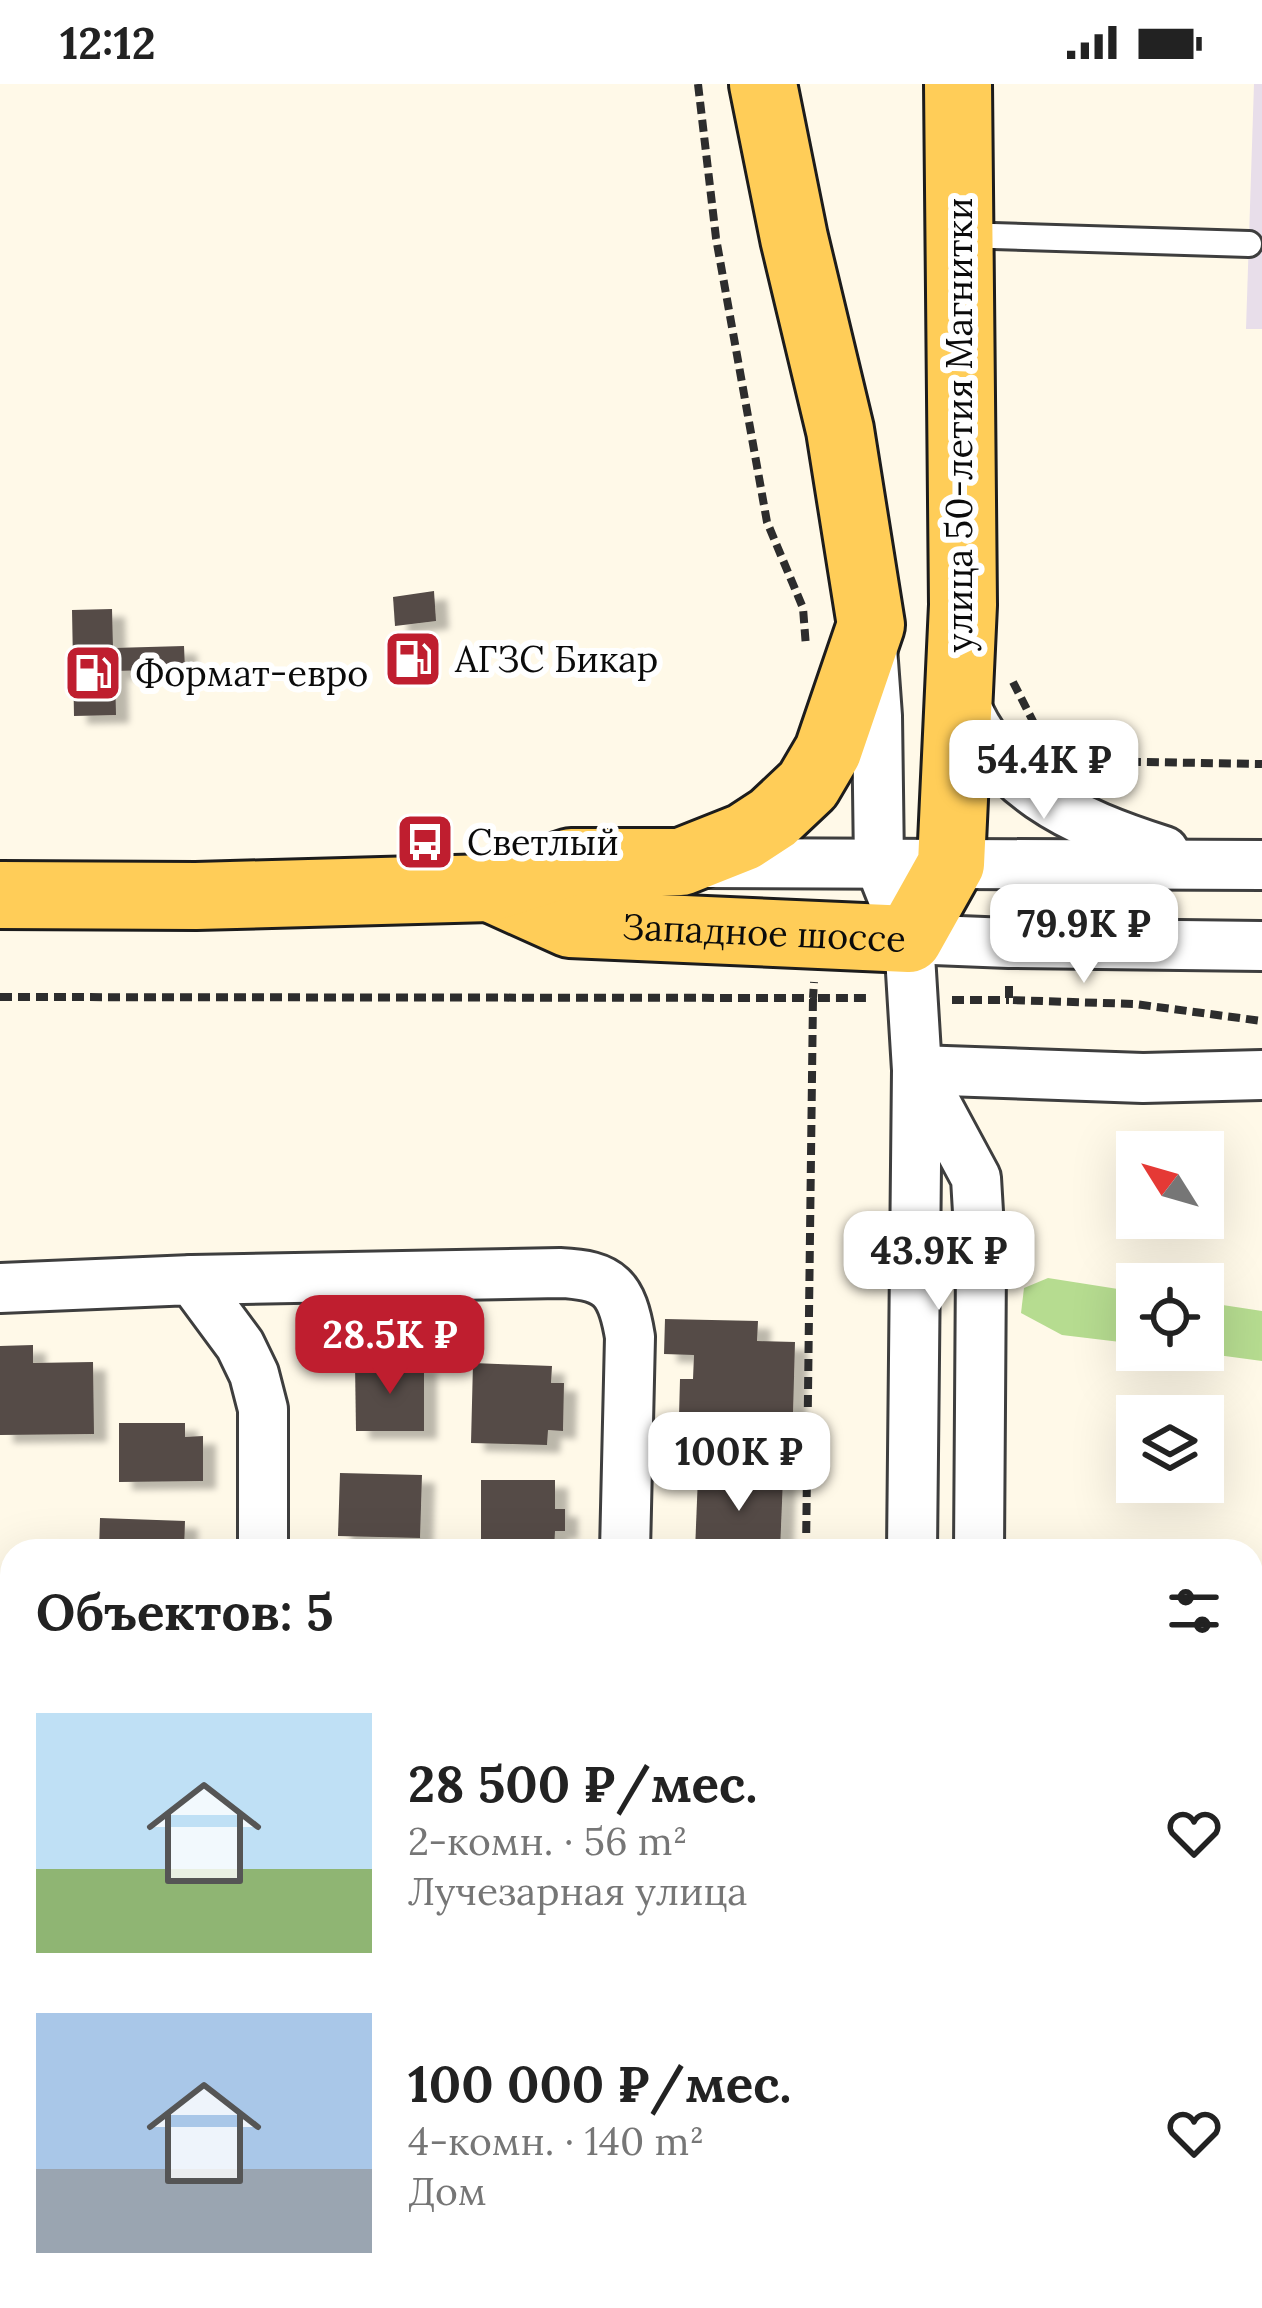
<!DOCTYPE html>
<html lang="ru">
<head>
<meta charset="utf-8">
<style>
	body { margin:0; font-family:Lora,serif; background:#f2f2f2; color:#222; height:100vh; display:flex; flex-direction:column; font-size:45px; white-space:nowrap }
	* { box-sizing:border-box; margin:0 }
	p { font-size:39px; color:#767676 }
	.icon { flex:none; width:66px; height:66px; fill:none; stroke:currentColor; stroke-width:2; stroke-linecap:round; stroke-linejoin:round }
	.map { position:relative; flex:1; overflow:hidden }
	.side { position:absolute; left:0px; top:1455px; width:1263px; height:771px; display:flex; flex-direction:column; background:#fff; border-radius:36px 36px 0 0; box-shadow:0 12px 48px #0002 }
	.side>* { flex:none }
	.needle { width:78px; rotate:307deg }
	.tools { position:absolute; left:1116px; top:1047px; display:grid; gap:24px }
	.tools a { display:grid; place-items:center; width:108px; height:108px; border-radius:0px; background:#fff; box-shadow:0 12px 48px #0002; font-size:60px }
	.price { position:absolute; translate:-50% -102px; padding:0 27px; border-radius:24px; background:#fff; color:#222; font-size:39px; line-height:78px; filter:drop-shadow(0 3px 6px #0008) }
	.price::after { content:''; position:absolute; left:50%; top:72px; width:36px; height:27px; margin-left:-18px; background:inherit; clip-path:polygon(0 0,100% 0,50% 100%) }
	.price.selected { background:#bf1e2f; color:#fff }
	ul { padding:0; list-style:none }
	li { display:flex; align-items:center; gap:36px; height:300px; padding:0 36px }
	li span { display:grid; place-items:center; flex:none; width:336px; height:240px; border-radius:0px; color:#555 }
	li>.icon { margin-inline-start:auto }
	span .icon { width:144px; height:144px; fill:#fffc; stroke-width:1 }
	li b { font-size:51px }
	h2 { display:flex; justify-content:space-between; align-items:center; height:144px; padding:0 36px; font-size:51px }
	.status { display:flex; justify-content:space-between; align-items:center; height:84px; padding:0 60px; background:#fff; direction:ltr }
	.status svg { height:33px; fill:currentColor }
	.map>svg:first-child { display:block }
</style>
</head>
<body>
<div class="status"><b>12:12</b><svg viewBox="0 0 49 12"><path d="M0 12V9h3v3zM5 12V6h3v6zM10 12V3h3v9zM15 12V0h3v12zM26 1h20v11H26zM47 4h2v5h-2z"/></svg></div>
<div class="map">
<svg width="1262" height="2224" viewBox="0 0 1262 2224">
	<defs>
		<filter id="shadow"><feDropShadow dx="13" dy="8" stdDeviation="3" flood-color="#0004"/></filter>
	</defs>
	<rect width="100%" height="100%" fill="#fff9e8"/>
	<path fill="#e8deea" d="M1254 0H1262V245H1246Z"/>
	<g fill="#b6dc90">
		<path d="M1048 1194 1137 1208V1260L1062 1251 1021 1229 1024 1204Z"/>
		<path d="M1203 1218 1262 1227V1277L1180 1266H1203Z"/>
	</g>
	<g fill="#544b47" filter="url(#shadow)">
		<path d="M434 507 436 537 395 542 393 513Z"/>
		<path d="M112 525 113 564 184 562 185 585 115 587 116 631 74 632 72 526Z"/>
		<path d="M665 1235 758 1237 757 1257 795 1258 792 1365 691 1363V1332H679L680 1295H693L694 1271 664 1270Z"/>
		<path d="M33 1261V1279L93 1278 94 1350 0 1351V1262Z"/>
		<path d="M473 1279 552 1282 551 1299H564L563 1347 548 1346 547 1361 471 1359Z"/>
		<path d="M355 1280H424V1347H356Z"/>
		<path d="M119 1339H185V1353L203 1352V1397L119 1398Z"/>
		<path d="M340 1389 422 1391 420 1454 338 1452Z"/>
		<path d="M698 1392 783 1394 780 1467H695Z"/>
		<path d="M481 1396H555V1425H565V1447H555L554 1467H481Z"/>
		<path d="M100 1434 185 1437 184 1467H99Z"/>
		<path d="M7 1706H12V1806H7V1795H0V1717H7Z"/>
		<rect x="0" y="1938" width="12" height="83"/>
		<path d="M0 2123H12V2214H35V2224H0Z"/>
		<rect x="375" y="2214" width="65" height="10"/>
	</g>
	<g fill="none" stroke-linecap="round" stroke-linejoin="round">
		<defs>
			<path id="service" d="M960 151 1249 160"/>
			<g id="minor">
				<path d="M872 564 877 632 879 779 909 855 917 986 912 1467"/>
				<path d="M959 606C994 703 1073 738 1164 767"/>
				<path d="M704 779 1262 781"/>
				<path d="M909 855 1009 859 1262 862"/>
				<path d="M917 986 1143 994 1262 991"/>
				<path d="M920 990 976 1094 981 1179 979 1467"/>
				<path d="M192 1196 560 1189C610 1191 622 1204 630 1253L625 1467"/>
				<path d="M0 1204 192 1196 240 1261 254 1290 263 1325V1467"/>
				<path d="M0 1867H12"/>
				<path d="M499 2214 500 2224"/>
				<path d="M903 2224V2214"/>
				<path d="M975 2224 976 2214"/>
			</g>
			<g id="primary">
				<path id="s1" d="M490 804 570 840 909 855 951 780 963 521 958 0"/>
				<path d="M0 811 196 812 490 804 571 778H681L744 753 773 734 808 701 828 667 871 541 840 346 794 154 763 0"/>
			</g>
		</defs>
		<use href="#service" stroke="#3e3e3e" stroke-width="30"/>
		<use href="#minor" stroke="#3e3e3e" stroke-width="54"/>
		<use href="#primary" stroke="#1c1c1c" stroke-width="72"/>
		<g stroke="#2d2d2d" stroke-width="8" stroke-dasharray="12 6" stroke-linecap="butt">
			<path d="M698 0 716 154 767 438 803 524 806 563"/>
			<path d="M1013 598 1039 649"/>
			<path d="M1058 669 1087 677 1262 680"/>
			<path d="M1009 902V916L1135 920 1262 937"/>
			<path d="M0 913 813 914 814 898"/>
			<path d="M952 916H1009"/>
			<path d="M806 1467 813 914H871"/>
			<path d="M795 2224V2214"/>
		</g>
		<use href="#service" stroke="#fff" stroke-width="24"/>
		<use href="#minor" stroke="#fff" stroke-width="48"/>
		<use href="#primary" stroke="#ffcd58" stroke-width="66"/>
	</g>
	<defs>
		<symbol id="fuel-square" viewBox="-11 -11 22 22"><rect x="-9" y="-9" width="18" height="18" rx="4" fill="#bf1e2f" stroke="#fff"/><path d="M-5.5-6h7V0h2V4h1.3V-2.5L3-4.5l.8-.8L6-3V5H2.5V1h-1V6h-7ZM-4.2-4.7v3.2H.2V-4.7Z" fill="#fff"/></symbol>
		<symbol id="bus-square" viewBox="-11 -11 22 22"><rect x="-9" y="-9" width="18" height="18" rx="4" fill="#bf1e2f" stroke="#fff"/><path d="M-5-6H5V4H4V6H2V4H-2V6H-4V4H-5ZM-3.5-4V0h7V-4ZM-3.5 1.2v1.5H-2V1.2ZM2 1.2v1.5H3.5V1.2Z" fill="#fff"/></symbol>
	</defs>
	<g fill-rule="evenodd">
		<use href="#fuel-square" x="380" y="542" width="66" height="66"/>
		<use href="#fuel-square" x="60" y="556" width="66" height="66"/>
		<use href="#bus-square" x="392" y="725" width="66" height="66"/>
	</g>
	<g text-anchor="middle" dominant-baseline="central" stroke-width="12" stroke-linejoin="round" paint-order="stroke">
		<g font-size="36" fill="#0b0b0b" stroke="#fff">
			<text transform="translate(959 341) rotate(-90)">улица 50-летия Магнитки</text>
			<text stroke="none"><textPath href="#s1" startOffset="282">Западное шоссе</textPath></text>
		</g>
		<g font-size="36" fill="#0b0b0b" stroke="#fff" text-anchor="start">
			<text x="455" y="575">АГЗС Бикар</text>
			<text x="135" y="589">Формат-евро</text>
			<text x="467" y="758">Светлый</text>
		</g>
	</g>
</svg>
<div class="tools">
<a><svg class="needle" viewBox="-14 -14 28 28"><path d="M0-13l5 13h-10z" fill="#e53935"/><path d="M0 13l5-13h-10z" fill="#767676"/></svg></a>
<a><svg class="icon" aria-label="locate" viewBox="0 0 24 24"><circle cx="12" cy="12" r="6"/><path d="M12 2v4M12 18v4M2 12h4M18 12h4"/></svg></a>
<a><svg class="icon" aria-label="layers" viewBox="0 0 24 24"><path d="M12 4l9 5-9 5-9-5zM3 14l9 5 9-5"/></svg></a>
</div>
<b class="price" style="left:1044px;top:738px">54.4K ₽</b>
<b class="price" style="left:1084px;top:902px">79.9K ₽</b>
<b class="price" style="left:939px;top:1229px">43.9K ₽</b>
<b class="price selected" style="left:390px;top:1313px">28.5K ₽</b>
<b class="price" style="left:739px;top:1430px">100K ₽</b>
<section class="side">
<h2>Объектов: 5<svg class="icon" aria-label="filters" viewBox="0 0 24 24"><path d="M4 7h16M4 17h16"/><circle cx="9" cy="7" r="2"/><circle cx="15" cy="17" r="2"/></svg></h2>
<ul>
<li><span style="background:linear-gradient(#bfe0f5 65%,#8fb573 0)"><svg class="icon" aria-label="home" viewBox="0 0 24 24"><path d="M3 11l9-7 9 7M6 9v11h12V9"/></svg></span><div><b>28 500 ₽/мес.</b><p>2-комн. · 56 m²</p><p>Лучезарная улица</p></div><svg class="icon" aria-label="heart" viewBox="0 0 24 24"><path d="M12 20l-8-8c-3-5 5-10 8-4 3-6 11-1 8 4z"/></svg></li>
<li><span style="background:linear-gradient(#a9c7e8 65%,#9aa5b1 0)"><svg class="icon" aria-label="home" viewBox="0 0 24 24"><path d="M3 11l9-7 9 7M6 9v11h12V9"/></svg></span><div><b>100 000 ₽/мес.</b><p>4-комн. · 140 m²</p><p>Дом</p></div><svg class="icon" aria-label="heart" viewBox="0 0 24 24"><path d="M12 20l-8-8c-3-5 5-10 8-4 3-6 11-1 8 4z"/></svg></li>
</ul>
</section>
</div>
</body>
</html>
